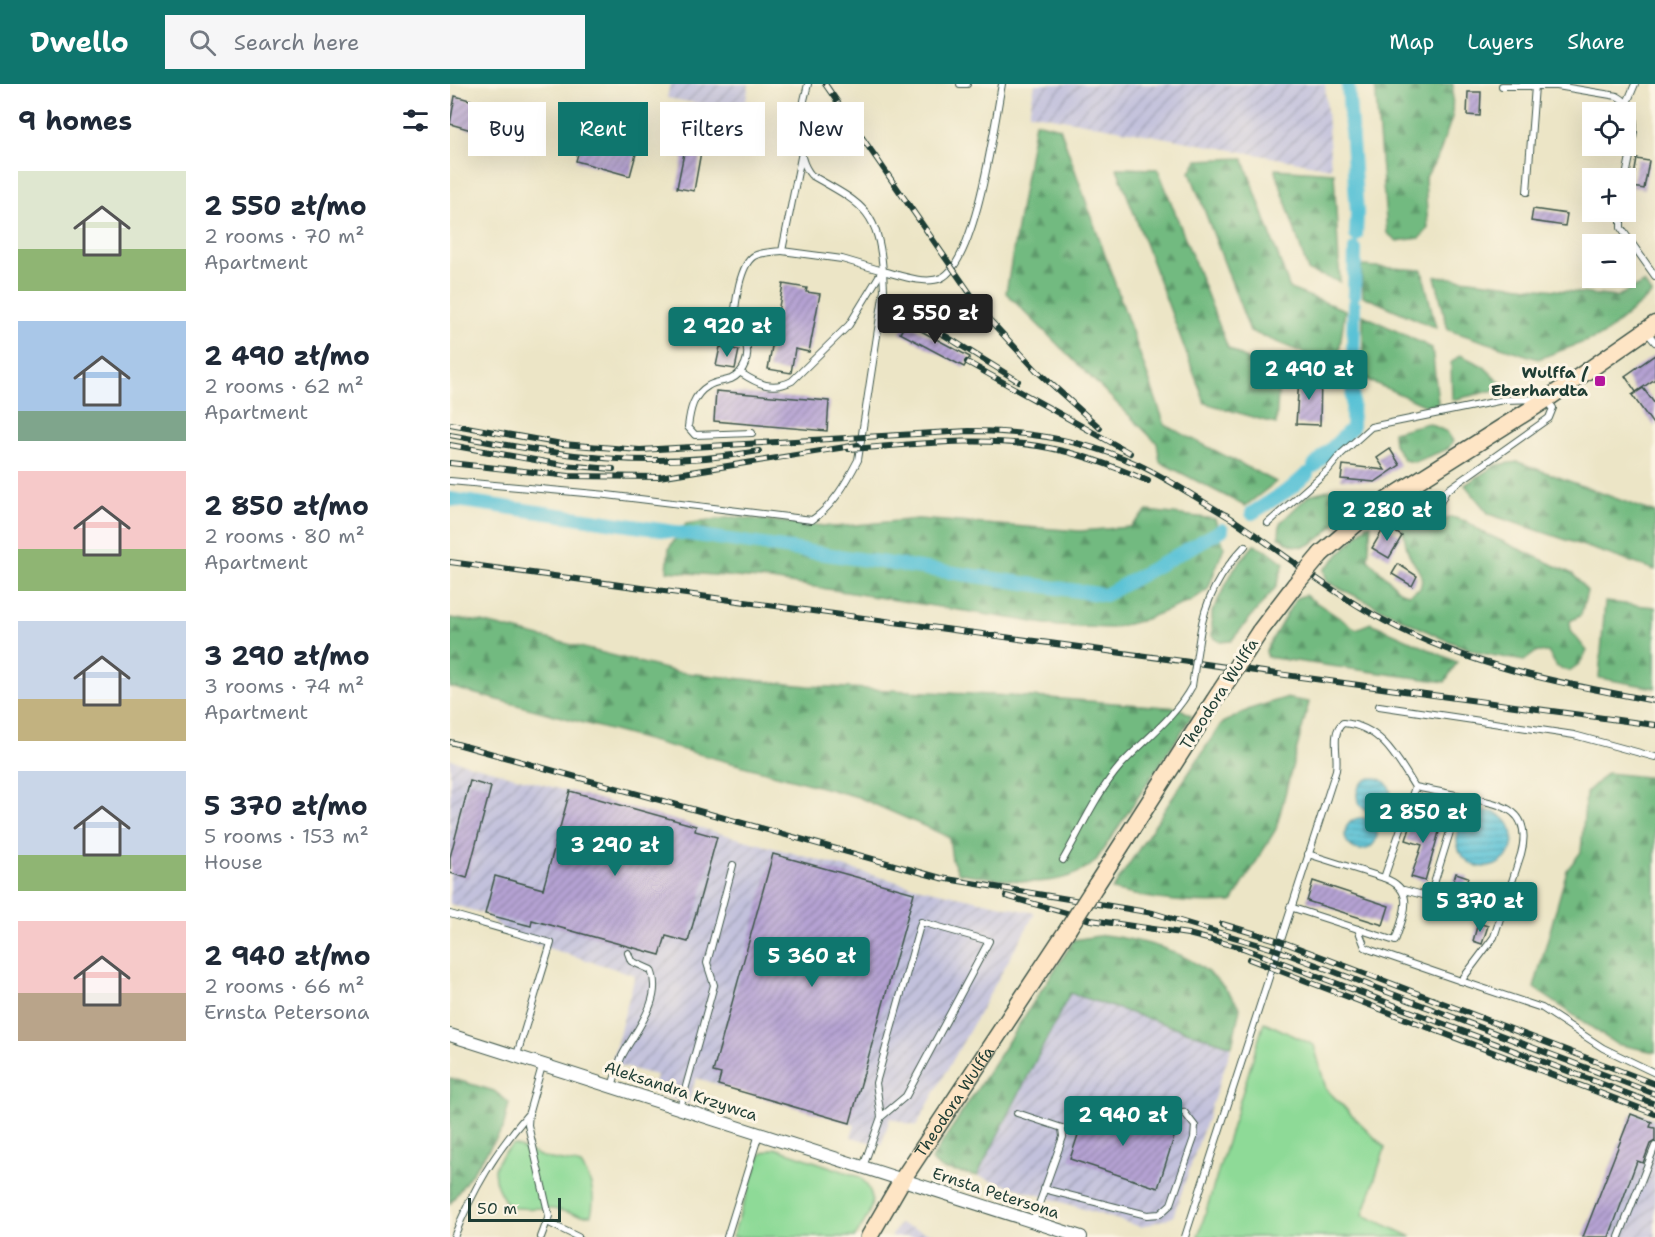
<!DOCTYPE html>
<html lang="en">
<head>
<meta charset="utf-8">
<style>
	body { margin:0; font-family:"Shantell Sans",sans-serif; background:#f6f6f7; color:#1f2937; height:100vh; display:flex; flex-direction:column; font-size:22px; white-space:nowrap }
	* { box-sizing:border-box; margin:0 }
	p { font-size:20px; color:#747a83 }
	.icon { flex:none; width:33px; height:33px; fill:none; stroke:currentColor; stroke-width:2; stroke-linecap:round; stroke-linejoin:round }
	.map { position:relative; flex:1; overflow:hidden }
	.sheet { display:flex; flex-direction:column; background:#fff; width:450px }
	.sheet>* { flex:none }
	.hud { position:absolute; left:18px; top:18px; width:570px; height:54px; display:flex; gap:12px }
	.fabs { position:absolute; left:1132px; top:18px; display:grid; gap:12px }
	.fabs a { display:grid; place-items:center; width:54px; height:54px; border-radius:0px; background:#fff; box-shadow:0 6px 24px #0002; font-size:30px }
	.scale { position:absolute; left:18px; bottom:15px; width:93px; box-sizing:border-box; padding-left:6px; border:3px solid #1f3d34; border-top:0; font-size:16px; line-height:21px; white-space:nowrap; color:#1f3d34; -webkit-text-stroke:4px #fcf5e5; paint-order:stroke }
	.price { position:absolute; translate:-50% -51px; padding:0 14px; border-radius:6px; background:#0f766e; color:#fff; font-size:20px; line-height:39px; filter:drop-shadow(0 2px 3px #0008) }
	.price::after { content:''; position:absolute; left:50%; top:36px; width:18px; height:14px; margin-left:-9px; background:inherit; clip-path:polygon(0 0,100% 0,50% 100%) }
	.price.selected { background:#222; color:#fff }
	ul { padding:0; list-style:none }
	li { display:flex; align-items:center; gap:18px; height:150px; padding:0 18px }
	li span { display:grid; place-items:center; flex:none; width:168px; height:120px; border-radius:0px; color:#555 }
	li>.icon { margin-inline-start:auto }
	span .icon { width:72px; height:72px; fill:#fffc; stroke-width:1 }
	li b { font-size:26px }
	h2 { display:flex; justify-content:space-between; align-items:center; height:72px; padding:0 18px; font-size:26px }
	.chip { padding:0 21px; border-radius:0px; background:#fff; box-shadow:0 6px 24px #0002; font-size:21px; line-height:54px }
	.chip.selected { background:#0f766e; color:#fff }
	header { display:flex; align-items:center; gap:36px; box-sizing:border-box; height:84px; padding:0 30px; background:#0f766e; color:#fff }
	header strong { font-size:28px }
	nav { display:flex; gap:33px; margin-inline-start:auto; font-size:21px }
	.search { width:420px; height:54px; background:#f6f6f7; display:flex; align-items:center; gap:15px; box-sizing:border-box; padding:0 21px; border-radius:0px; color:#747a83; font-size:22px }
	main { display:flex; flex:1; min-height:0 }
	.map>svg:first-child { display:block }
</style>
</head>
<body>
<header>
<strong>Dwello</strong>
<div class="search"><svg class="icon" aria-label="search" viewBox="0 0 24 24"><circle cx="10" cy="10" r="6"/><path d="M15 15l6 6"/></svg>Search here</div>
<nav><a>Map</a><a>Layers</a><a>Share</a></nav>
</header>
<main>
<section class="sheet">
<h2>9 homes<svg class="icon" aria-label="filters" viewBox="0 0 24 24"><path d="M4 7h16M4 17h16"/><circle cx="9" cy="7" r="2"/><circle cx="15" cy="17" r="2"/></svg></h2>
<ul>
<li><span style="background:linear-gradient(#dfe7d0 65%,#8fb573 0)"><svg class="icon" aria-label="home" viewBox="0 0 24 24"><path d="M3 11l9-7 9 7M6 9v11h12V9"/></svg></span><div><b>2 550 zł/mo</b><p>2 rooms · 70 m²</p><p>Apartment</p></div></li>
<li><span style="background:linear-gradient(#a9c7e8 75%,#7fa58c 0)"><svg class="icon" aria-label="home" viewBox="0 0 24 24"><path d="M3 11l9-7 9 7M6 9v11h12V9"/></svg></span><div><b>2 490 zł/mo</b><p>2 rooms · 62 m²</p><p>Apartment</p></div></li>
<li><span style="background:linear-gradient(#f6c9c9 65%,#8fb573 0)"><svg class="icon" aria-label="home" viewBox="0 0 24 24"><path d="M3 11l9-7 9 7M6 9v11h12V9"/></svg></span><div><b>2 850 zł/mo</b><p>2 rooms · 80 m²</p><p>Apartment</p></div></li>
<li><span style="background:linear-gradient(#c9d6e8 65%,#c2b280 0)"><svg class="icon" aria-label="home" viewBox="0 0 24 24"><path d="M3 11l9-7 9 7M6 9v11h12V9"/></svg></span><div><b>3 290 zł/mo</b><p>3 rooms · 74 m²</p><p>Apartment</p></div></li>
<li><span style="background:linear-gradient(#c9d6e8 70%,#8fb573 0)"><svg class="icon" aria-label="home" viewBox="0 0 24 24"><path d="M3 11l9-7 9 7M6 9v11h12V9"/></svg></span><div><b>5 370 zł/mo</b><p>5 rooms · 153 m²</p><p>House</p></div></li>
<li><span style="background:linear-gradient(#f6c9c9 60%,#b9a48a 0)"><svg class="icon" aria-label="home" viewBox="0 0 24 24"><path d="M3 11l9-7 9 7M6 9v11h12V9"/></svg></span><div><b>2 940 zł/mo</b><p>2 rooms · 66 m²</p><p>Ernsta Petersona</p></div></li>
</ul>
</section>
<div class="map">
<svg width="1205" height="1153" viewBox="0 0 1205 1153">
	<defs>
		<pattern id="industrial-furrows" width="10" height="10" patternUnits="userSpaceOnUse" patternTransform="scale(1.5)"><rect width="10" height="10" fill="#c2c1dc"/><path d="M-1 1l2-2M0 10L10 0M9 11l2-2" fill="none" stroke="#9d9eb3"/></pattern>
		<pattern id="forest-firs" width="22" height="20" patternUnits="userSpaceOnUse" patternTransform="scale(1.5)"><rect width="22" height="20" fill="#72ba80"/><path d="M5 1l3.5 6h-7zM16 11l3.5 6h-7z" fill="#5d986a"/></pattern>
		<pattern id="water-rules" width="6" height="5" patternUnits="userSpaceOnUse" patternTransform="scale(1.5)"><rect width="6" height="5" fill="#5ac2d6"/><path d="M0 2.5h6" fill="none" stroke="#4a9fae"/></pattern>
		<pattern id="building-hatch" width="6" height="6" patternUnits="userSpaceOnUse" patternTransform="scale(1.5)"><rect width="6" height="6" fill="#b5a2d3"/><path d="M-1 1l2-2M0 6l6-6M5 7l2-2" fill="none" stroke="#9385ac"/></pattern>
	</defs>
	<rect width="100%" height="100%" fill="#fcf5e5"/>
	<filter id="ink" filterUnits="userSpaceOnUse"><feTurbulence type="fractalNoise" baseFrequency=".0167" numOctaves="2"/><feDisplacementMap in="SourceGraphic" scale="12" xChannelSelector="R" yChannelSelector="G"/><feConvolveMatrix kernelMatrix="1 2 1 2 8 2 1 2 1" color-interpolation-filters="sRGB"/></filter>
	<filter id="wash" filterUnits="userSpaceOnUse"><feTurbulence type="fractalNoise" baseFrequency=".008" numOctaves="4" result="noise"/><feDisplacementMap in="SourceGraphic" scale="24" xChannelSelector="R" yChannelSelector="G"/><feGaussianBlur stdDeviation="1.35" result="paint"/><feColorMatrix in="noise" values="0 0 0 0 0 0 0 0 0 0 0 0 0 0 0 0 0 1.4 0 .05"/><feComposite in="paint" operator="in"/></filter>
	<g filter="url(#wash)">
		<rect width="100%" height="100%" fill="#ece5c6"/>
		<g fill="url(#industrial-furrows)">
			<path d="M220 0H299L294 28 217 14Z"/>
			<path d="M585 0H875L881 84 579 29Z"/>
			<path d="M0 675 466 803 585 829 466 1042 440 1034 431 1061 401 1053 405 1041 400 1039 246 994 238 1020 202 1008 206 991 161 980 185 891 62 853 35 830 0 820Z"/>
			<path d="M619 909 782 962 723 1133 691 1143 527 1092Z"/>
			<path d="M1184 1027 1205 1035V1153H1133Z"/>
			<path d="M449 1140 493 1153H441Z"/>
		</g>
		<g fill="#8eda97" stroke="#568c66" stroke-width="1.5">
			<path d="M814 938 864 961 876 1005 935 1064 913 1131 962 1153H748Z"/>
			<path d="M63 1061C75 1064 85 1071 96 1074 108 1077 119 1077 131 1081 142 1097 146 1112 141 1131 126 1132 117 1127 103 1125 88 1123 74 1126 59 1123 42 1099 36 1082 63 1061Z"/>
			<path d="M325 1064 410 1093C432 1114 419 1131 405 1153H282L311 1070Z"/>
		</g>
		<g fill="url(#forest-firs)" stroke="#487c5a" stroke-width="1.5">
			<path d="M925 0H1003L1002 33 990 68 975 95 978 145 970 154 947 157 937 149Z"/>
			<path d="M585 38 610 44 715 341 826 398 795 422 710 378 707 359 556 209Z"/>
			<path d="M793 74 840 205 895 226 887 283 800 247 740 88 747 76Z"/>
			<path d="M667 84 708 85 778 264 829 295 826 340 755 319Z"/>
			<path d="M825 85 884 89 890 198 858 187Z"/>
			<path d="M911 182 972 186 986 244 913 212Z"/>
			<path d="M985 192 1166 213 1194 199 1202 210 1153 251 1088 275 998 246Z"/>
			<path d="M913 231 982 264 988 319 981 324 913 294Z"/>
			<path d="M1010 271 1033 282 1051 299 1049 305 1002 316 1001 279Z"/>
			<path d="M978 339 997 348 1003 357 998 365 964 378 954 376 944 360 943 348Z"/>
			<path d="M1068 378 1205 429V486L1039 430 1015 401 1046 381Z"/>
			<path d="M882 405H905L907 415C898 428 870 459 855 462 844 464 837 458 829 453L830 439 859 411Z"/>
			<path d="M952 424C971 434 981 445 1001 433L1016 437 1032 448 1123 490 1137 507 1131 531 1120 537 1121 547 1137 567 1129 580 1119 587 1107 583 1098 568H1086L1074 577 1030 569 991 554 877 498 874 486 917 441 921 440 918 475 951 508 959 510 970 504C976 489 964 483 959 470 952 454 959 453 945 435L947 427Z"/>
			<path d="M697 427 765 435 774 463 758 505 741 517 690 537 661 544 608 542 321 496 217 487 219 464 236 440 283 433 385 443 468 435 630 447 680 443Z"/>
			<path d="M804 461 817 466 834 479 826 503 781 557 770 558 762 552V528L784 485Z"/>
			<path d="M855 511 906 545 921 539 1007 578 995 598 817 573 816 566 846 514Z"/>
			<path d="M1155 518 1205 523V604L1149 594Z"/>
			<path d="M0 534 32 538 227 588 358 602 599 614 729 624 742 632 645 778C606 810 554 795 509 789L502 776 499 753 408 713 0 603Z"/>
			<path d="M835 614 859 618 826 745 782 818C741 821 702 816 662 806L771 640 800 625Z"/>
			<path d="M1157 689 1205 694V968L1166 960 1084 904 1117 786 1131 768 1136 709Z"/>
			<path d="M654 851C711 859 757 873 790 924L782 962 620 909 527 1092 491 1085 481 1076 624 856Z"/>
			<path d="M0 994 44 1007 59 1019 53 1045 0 1120Z"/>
		</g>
		<g fill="url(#water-rules)" stroke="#3c8085" stroke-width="1.5">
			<circle cx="924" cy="711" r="17"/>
			<circle cx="1035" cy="755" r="28"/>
			<circle cx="911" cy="750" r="16"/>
		</g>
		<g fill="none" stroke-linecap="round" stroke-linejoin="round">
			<g stroke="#5ac2d6" stroke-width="14">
				<path d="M898 0 907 129 906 151"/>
				<path d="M904 210 905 165"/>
				<path d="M864 382 902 344 904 221"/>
				<path d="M0 415 655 511 772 446"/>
				<path d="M802 429 840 405 857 390"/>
			</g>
		</g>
		<g id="blocks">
			<g fill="url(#building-hatch)">
				<path d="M1018 8H1031L1030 32 1017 31Z"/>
				<path d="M5 12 82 33 74 61 0 40Z"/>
				<path d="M132 55 186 70 180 92 126 77Z"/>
				<path d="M236 59 252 62 244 107 227 104Z"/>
				<path d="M1187 75 1199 77 1194 105 1182 103Z"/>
				<path d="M1083 125 1117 130 1115 142 1081 137Z"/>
				<path d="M333 200 357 204 356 208 370 210 359 268 345 265 341 289 318 285Z"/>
				<path d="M456 239 520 273 514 283 450 249Z"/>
				<path d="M270 263 289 266 285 285 266 282Z"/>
				<path d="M1205 271V295L1186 308 1175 292Z"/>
				<path d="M849 293H871L870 341 846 340Z"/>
				<path d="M1193 304 1205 320V343L1182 311Z"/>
				<path d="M266 307 379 317 377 347 264 337Z"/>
				<path d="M940 365 950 381 925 398 891 395 893 381 935 386 927 374Z"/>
				<path d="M935 442 952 452 939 474 922 464Z"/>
				<path d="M948 480 967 492 962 502 942 490Z"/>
				<path d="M20 697 41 703 17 794 0 789V773Z"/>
				<path d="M120 707 246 742 245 747 267 753 238 858 216 852 210 871 82 836 81 842 35 830 45 792 93 805Z"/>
				<path d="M964 732 991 741 975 797 961 793 972 761 956 756Z"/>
				<path d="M323 770 464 809 400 1039 268 1001 271 990 263 988Z"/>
				<path d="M1006 789 1018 793 1012 813 1000 809Z"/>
				<path d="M863 797 939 822 933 841 857 817Z"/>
				<path d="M1028 839 1038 842 1032 860 1023 857Z"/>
				<path d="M638 1021 725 1050 708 1104 620 1075Z"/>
				<path d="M1181 1030 1202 1038 1200 1043 1205 1044V1057L1200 1060 1193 1079 1187 1077 1159 1153H1133Z"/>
			</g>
		</g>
	</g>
	<g filter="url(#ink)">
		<use href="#blocks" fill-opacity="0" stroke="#3e564a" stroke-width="1.5"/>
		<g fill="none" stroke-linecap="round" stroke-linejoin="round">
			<defs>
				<g id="lane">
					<path d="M358 0C351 26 342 69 361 91 412 120 428 125 433 187 449 191 475 201 491 194 526 179 545 37 552 0"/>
					<path d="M510 0H517"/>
					<path d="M1052 2H1107L1167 12C1197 28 1179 68 1176 94"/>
					<path d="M1177 19 1185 0"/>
					<path d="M1077 108 1085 2"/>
					<path d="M1171 128V144L1205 192"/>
					<path d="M1196 247 1205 258"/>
					<path d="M291 289C308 300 322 307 342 297L399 241 432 187"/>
					<path d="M302 349 245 351 238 343C240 326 243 311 258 302 265 297 274 298 281 295 294 289 301 272 295 258 293 253 287 248 283 243 285 226 288 182 304 172 312 168 323 168 332 167L351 73"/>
					<path d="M0 397 157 411 362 436C384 421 396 399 408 376L434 206 433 187 392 175 332 167"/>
					<path d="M981 436 996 407 1099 334 1103 324 1098 317"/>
					<path d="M818 439 878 386 891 370 921 343 1053 316 1088 315"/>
					<path d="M750 550C755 515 771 487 795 462"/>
					<path d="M929 622 1124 651 1205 673"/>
					<path d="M858 770 934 794"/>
					<path d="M613 776C631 745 647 708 671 681 695 655 725 634 742 602"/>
					<path d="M954 806 973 811 982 806 1011 712 965 703"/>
					<path d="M0 830 101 859 66 974"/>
					<path d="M908 845 915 863 921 866 1011 897 1044 853 1071 770C1084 722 1047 720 1011 712"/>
					<path d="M1011 897 1092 924 1153 964 1205 989"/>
					<path d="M162 1002C165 993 168 983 171 974 183 949 214 917 201 886L181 877 178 869"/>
					<path d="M230 1024 264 901 257 879 283 781"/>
					<path d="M567 1029 612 1044 613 1053 583 1137"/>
					<path d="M413 1083 431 1033 426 999 471 838 539 857 456 1012 431 1033"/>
					<path d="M594 1105 697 1131 710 1130 721 1120 744 1054 745 1042 734 1028"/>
					<path d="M97 1138 128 1153"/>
					<path d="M4 1153C23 1105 45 1068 79 1029"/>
					<path d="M91 1153 99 1132 78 1041 79 1028 92 982"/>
					<path d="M277 1153 309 1050"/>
					<path d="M735 1153 886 686C889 671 880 649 893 639 931 642 947 674 965 703L934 794C967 806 954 830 945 857L840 823"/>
					<path d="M1169 1153 1205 1062"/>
				</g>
				<path id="street" d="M0 951 631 1153"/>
				<g id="secondary">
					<path d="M871 470 923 425 1097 315 1205 240"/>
					<path d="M810 547 845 501"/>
					<path d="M646 801 764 617"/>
					<path id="s1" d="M419 1153 452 1096 618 845"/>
				</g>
			</defs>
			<use href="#lane" stroke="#3e564a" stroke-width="8"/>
			<use href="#street" stroke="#3e564a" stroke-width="14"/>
			<use href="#secondary" stroke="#3e564a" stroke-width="19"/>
			<use href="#lane" stroke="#fff" stroke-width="6"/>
			<use href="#street" stroke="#fff" stroke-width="12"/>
			<use href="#secondary" stroke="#fee5c5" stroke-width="16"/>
			<defs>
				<g id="rail">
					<path d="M375 0 535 231 587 287 650 344"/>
					<path d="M465 233 568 297"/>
					<path d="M517 278 680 369"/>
					<path d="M0 340 112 360 190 366 519 347C578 347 635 356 689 381 721 396 752 418 784 436"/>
					<path d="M0 351C111 371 196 387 309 367"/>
					<path d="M0 361 113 381 163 385"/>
					<path d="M399 365C461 361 527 352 588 362 627 368 663 382 698 397"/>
					<path d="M0 379 119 392 209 393 408 361"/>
					<path d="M776 431C830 466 878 507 935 537 1019 582 1112 600 1205 617"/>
					<path d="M0 478 1205 641"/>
					<path d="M0 658 491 794 703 829 827 866 1205 1010"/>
					<path d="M556 812 641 836 738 850 793 864 1205 1020"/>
					<path d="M772 840 830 857 1205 1000"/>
					<path d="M799 875 1205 1030"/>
				</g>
			</defs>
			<use href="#rail" stroke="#1f3d34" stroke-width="6"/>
			<use href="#rail" stroke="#fcf5e5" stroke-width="4" stroke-dasharray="11" stroke-linecap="butt"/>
			<defs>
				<path id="lane-bridge" d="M742 602 750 550"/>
				<g id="secondary-bridge">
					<path d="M845 501 871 470"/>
					<path d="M764 617 810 547"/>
					<path d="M618 845 646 801"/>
				</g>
			</defs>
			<use href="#lane-bridge" stroke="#3e564a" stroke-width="8" stroke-linecap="butt"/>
			<use href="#secondary-bridge" stroke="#3e564a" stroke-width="19" stroke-linecap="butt"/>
			<use href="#lane-bridge" stroke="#fff" stroke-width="6"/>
			<use href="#secondary-bridge" stroke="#fee5c5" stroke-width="16"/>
		</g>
	</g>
	<rect fill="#b5179e" stroke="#fcf5e5" stroke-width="2" x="1144" y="291" width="12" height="12" rx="3"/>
	<g text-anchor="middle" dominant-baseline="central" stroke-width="6" stroke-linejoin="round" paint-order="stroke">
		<g font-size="16" font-weight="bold" fill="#1f3d34" stroke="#fcf5e5" text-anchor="end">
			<text x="1138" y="288">Wulffa /<tspan x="1138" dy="18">Eberhardta</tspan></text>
		</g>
		<g font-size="16" fill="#1f3d34" stroke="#fcf5e5">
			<text transform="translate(769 610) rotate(-57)">Theodora Wulffa</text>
			<text transform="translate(231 1007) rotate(18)">Aleksandra Krzywca</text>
			<text stroke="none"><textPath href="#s1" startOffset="160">Theodora Wulffa</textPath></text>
			<text transform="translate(546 1109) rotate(18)">Ernsta Petersona</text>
		</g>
	</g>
</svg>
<div class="fabs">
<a><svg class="icon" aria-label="locate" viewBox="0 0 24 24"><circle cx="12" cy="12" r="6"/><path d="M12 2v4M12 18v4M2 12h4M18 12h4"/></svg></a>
<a>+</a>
<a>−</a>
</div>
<div class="scale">50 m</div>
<b class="price selected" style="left:485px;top:261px">2 550 zł</b>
<b class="price" style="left:277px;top:274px">2 920 zł</b>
<b class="price" style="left:859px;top:317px">2 490 zł</b>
<b class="price" style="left:937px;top:458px">2 280 zł</b>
<b class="price" style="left:973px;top:760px">2 850 zł</b>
<b class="price" style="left:165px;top:793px">3 290 zł</b>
<b class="price" style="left:1030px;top:849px">5 370 zł</b>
<b class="price" style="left:362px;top:904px">5 360 zł</b>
<b class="price" style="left:673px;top:1063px">2 940 zł</b>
<div class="hud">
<a class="chip">Buy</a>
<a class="chip selected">Rent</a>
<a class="chip">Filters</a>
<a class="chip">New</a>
</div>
</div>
</main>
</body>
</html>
